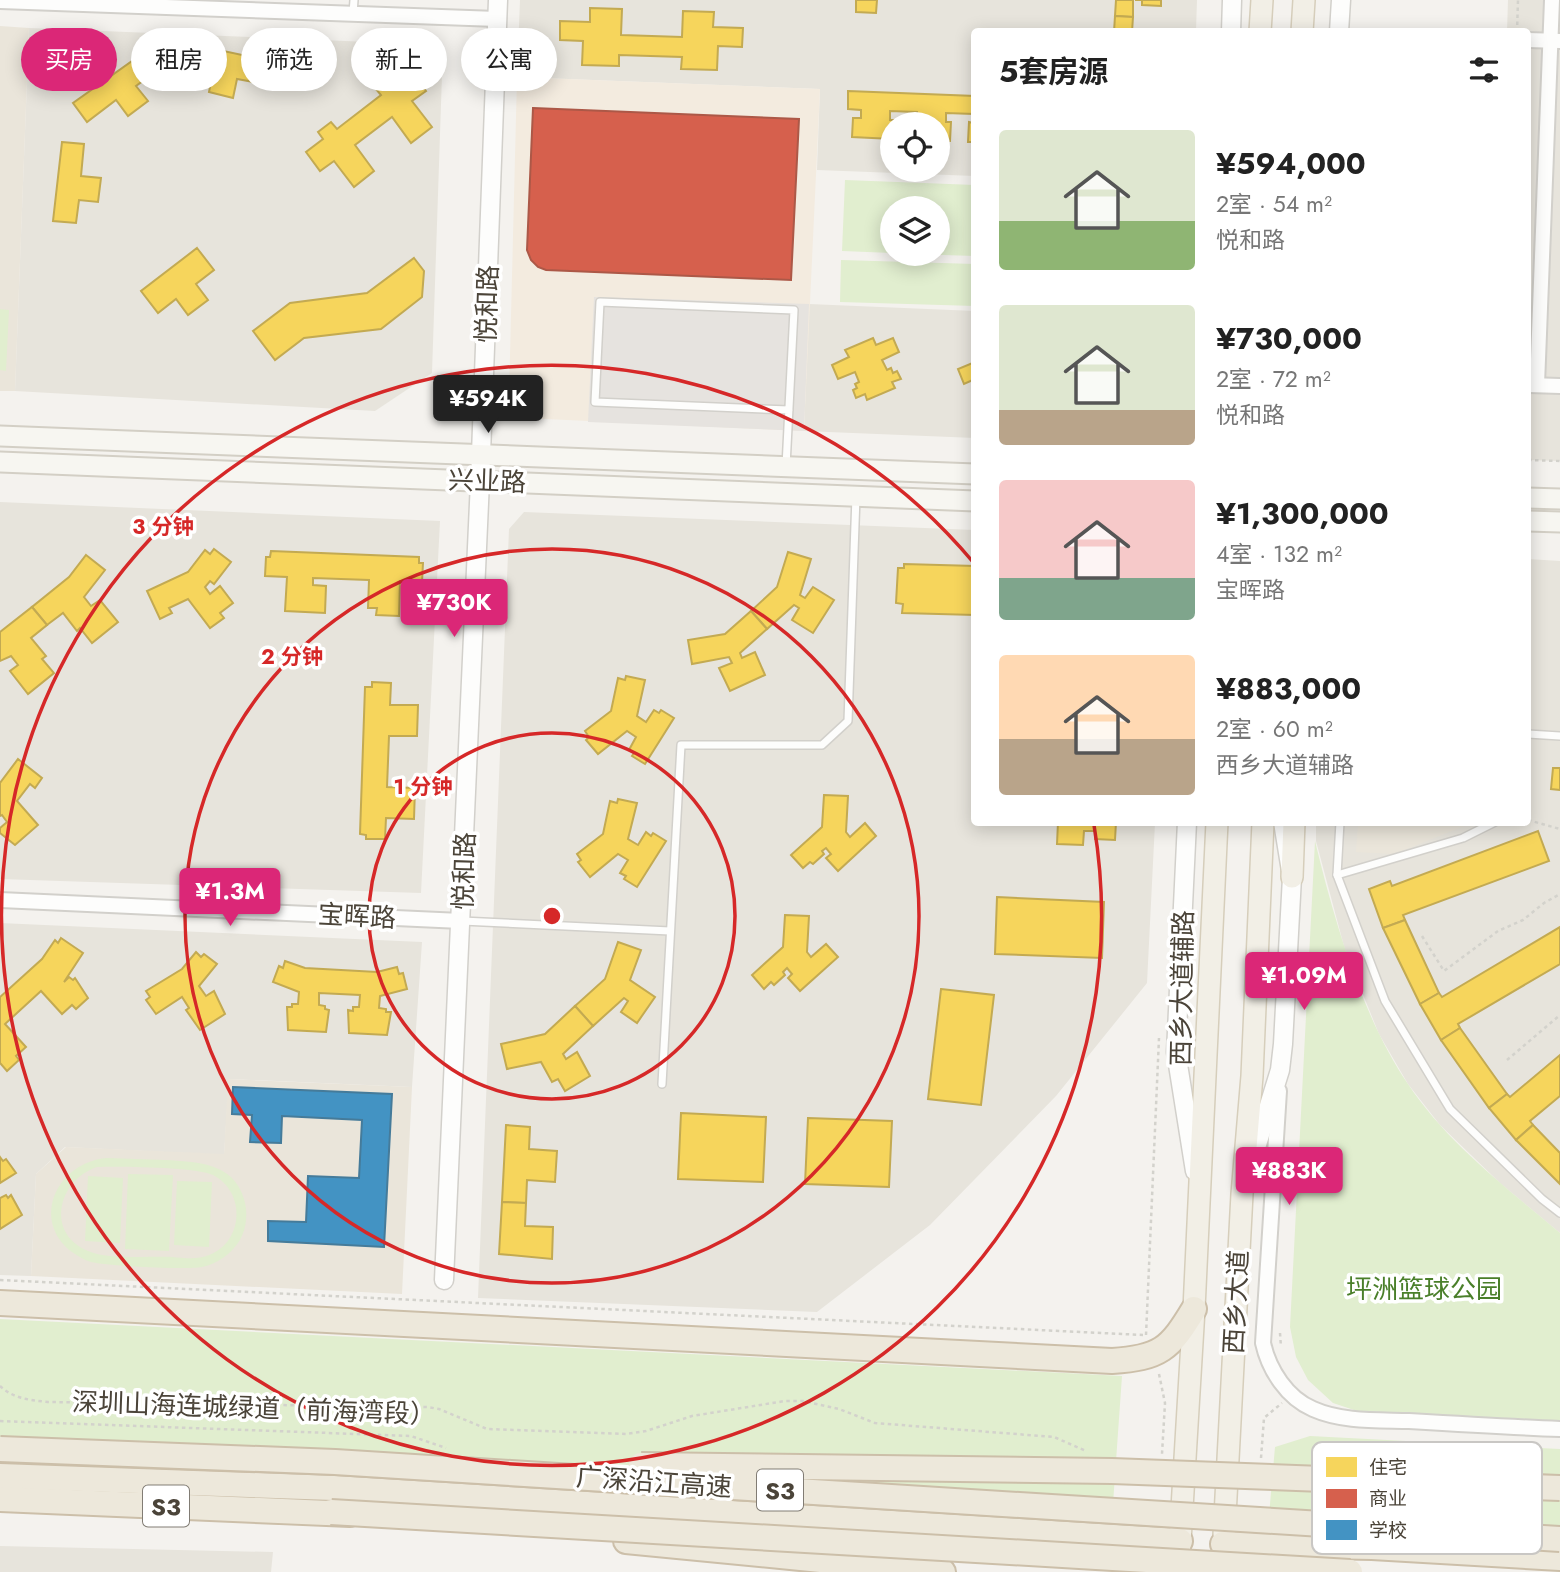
<!DOCTYPE html>
<html lang="zh">
<head>
<meta charset="utf-8">
<style>
	body { margin:0; font-family:Jost,"Noto Sans SC",sans-serif; background:#f6f6f6; color:#222; height:100vh; display:flex; flex-direction:column; font-size:26px; white-space:nowrap }
	* { box-sizing:border-box; margin:0 }
	p { font-size:23px; color:#767676 }
	.icon { flex:none; width:38px; height:38px; fill:none; stroke:currentColor; stroke-width:2; stroke-linecap:round; stroke-linejoin:round }
	.map { position:relative; flex:1; overflow:hidden }
	.sheet { position:absolute; left:971px; top:28px; width:560px; height:798px; display:flex; flex-direction:column; background:#fff; border-radius:7px; box-shadow:0 4px 18px #0003 }
	.sheet>* { flex:none }
	.banner { position:absolute; left:21px; top:28px; width:665px; height:63px; display:flex; gap:14px }
	.tools { position:absolute; left:880px; top:112px; display:grid; gap:14px }
	.tools a { display:grid; place-items:center; width:70px; height:70px; border-radius:50%; background:#fff; box-shadow:0 4px 18px #0003; font-size:35px }
	.price { position:absolute; translate:-50% -60px; padding:0 16px; border-radius:7px; background:#db2777; color:#fff; font-size:23px; line-height:46px; filter:drop-shadow(0 2px 4px #0008) }
	.price::after { content:''; position:absolute; left:50%; top:42px; width:21px; height:16px; margin-left:-10px; background:inherit; clip-path:polygon(0 0,100% 0,50% 100%) }
	.price.active { background:#222; color:#fff }
	ul { padding:0; list-style:none }
	li { display:flex; align-items:center; gap:21px; height:175px; padding:0 28px }
	li span { display:grid; place-items:center; flex:none; width:196px; height:140px; border-radius:7px; color:#555 }
	li>.icon { margin-inline-start:auto }
	span .icon { width:84px; height:84px; fill:#fffc; stroke-width:1 }
	li b { font-size:30px }
	h2 { display:flex; justify-content:space-between; align-items:center; height:84px; padding:0 28px; font-size:30px }
	.chip { padding:0 24px; border-radius:32px; background:#fff; box-shadow:0 4px 18px #0003; font-size:24px; line-height:63px }
	.chip.active { background:#db2777; color:#fff }
	.map>svg:first-child { display:block }
</style>
</head>
<body>
<div class="map">
<svg width="1560" height="1572" viewBox="0 0 1560 1572">
	<rect width="100%" height="100%" fill="#f4f2ee"/>
	<g fill="#e7e4dc" fill-rule="evenodd">
		<path d="M520 0H1197L1196 31 975 32V176L817 170 820 89 517 77ZM892 124H938V170H892Z"/>
		<path d="M1508 0H1560V461L1528 460V32H1507Z"/>
		<path d="M29 28 443 45 432 373 375 411 15 391Z"/>
		<path d="M809 304 975 311V438L804 431Z"/>
		<path d="M0 502 440 521 421 893 0 879Z"/>
		<path d="M524 512 975 530V822L1155 823 1147 983 1056 1096 930 1225 817 1312 478 1298 509 529Z"/>
		<path d="M1528 559 1560 561V1233L1500 1183 1440 1125 1408 1084 1379 1034 1345 950 1316 841V823L1528 822Z"/>
		<path d="M0 923 422 942 412 1087 229 1079 224 1155 65 1147 36 1174 31 1276 0 1275Z"/>
		<path d="M0 1546 273 1552 271 1572H0Z"/>
	</g>
	<path fill="#f3ebdf" d="M517 77 820 89 804 431 524 418 509 396Z"/>
	<g fill="#eae5da">
		<path d="M0 26 29 28 15 391H0Z"/>
		<path d="M1358 823V822L1472 823 1394 854 1356 852Z"/>
		<path d="M228 1079 412 1087 402 1294 31 1276 36 1174 66 1147 224 1154Z"/>
	</g>
	<g fill="#e1eecf" fill-rule="evenodd">
		<path d="M845 180 975 185V256L911 254H938V208H892V253L842 251Z"/>
		<path d="M841 260 975 264V306L840 302Z"/>
		<path d="M0 309 9 310 6 371 0 370Z"/>
		<path d="M1315 841C1334 920 1362 1017 1408 1084 1447 1143 1507 1188 1560 1233V1425L1381 1419 1333 1403 1308 1380 1296 1357 1290 1327Z"/>
		<path d="M107 1158C126 1159 146 1159 165 1160 197 1162 233 1162 244 1199 248 1212 247 1227 240 1240 232 1253 218 1264 202 1267 184 1270 109 1266 91 1262 84 1260 78 1256 72 1252 30 1220 57 1162 107 1158ZM97 1167C118 1166 197 1167 213 1175 246 1192 244 1242 209 1255 198 1260 184 1258 172 1257 148 1256 109 1260 88 1251 45 1233 58 1180 97 1167Z"/>
		<path d="M128 1174 173 1175 169 1251 125 1249Z"/>
		<path d="M88 1176 123 1178 120 1243 85 1241Z"/>
		<path d="M177 1181 212 1182 209 1247 174 1245Z"/>
		<path d="M0 1319 1122 1376 1112 1518 252 1465 0 1457Z"/>
		<path d="M1310 1436 1560 1449V1546L1268 1527 1275 1447Z"/>
	</g>
	<path fill="#e6e3df" d="M594 297 809 304 804 431 588 422Z"/>
	<g fill="#f6d55c" stroke="#c3aa52" stroke-width="2">
		<path d="M856 0H877L876 13 856 12Z"/>
		<path d="M1116 0H1133V17L1115 16Z"/>
		<path d="M1135 0H1161V6L1142 5V0Z"/>
		<path d="M590 8 622 9 621 35 682 37 683 11 714 12 713 27 743 28 742 47 718 46 717 70 681 69 682 57 619 55V66L582 65 583 41 560 40V21L590 22Z"/>
		<path d="M1115 16 1133 17 1132 32H1114Z"/>
		<path d="M191 44 265 60 259 83 237 79 233 98 209 92 213 73 185 68Z"/>
		<path d="M149 49 162 67 136 86 148 101 128 116 116 100 87 122 73 103Z"/>
		<path d="M411 72 426 91 412 101 432 127 411 143 392 117 355 145 374 171 354 187 334 161 320 171 306 152 323 139 318 132 331 122 337 129 381 95 375 88 389 78 394 85Z"/>
		<path d="M848 91 975 96V142H968L969 122 973 123 974 114 946 113V122H951L950 141 938 140V124H912L913 120H917V112L890 111V120H894L892 139 852 137 853 118H861V110L848 109Z"/>
		<path d="M62 142 84 144 81 176 101 178 98 202 79 200 76 223 53 221Z"/>
		<path d="M197 248 214 270 196 284 208 300 188 315 176 299 158 313 141 291Z"/>
		<path d="M414 258 424 271 422 297 381 329 304 338 275 360 253 331 290 303 367 293Z"/>
		<path d="M873 338 876 345 893 338 899 352 882 360 887 370 891 368 893 373 897 371 901 379 892 382 895 388 867 400 865 394 856 398 853 390 857 388 855 384 859 382 855 372 838 379 832 365 849 357 845 350Z"/>
		<path d="M975 362V379L964 384 958 369Z"/>
		<path d="M214 549 231 562 214 584 210 581 205 587 210 594 220 586 233 603 220 613 224 618 210 628 188 599 169 608 172 613 160 619 147 591 188 572 205 550 210 554Z"/>
		<path d="M271 551 419 557V563H423L422 582 400 581 399 616 376 615 377 608H368L369 580 313 578V585L326 586 325 613 285 611 287 577 265 576 266 557H270Z"/>
		<path d="M788 552 811 559 800 595 805 598 813 587 834 600 813 633 792 620 799 608 794 605 767 629 751 611 777 587Z"/>
		<path d="M86 555 105 570 84 597 91 606 100 600 118 622 92 643 80 628 77 631 63 613 47 625 32 607 69 577Z"/>
		<path d="M904 564 975 566V615L902 613 903 604 896 603 898 568H904Z"/>
		<path d="M32 607 47 625 31 638 46 656 42 659 54 673 28 694 10 671 18 665 11 656 0 661V632Z"/>
		<path d="M751 611 767 629 740 653 742 658 755 652 765 675 730 691 719 668 732 663 729 657 692 664 688 640 725 634Z"/>
		<path d="M626 676 645 680 637 716 646 722 654 710 659 713 661 710 674 718 645 764 632 756 634 753 629 750 636 737 627 731 598 754 586 740 589 737 585 731 611 711 618 678 625 680Z"/>
		<path d="M372 682 391 683 390 705H418L417 736H389L387 787 415 788 414 819 386 818 385 839H366V835L360 834 365 687H372Z"/>
		<path d="M18 759 42 778 35 788 30 784 17 801 38 825 15 845 0 833V828L7 822 2 815 0 816V783Z"/>
		<path d="M1553 768H1560V790L1551 789Z"/>
		<path d="M824 795 848 796 846 832 850 837 865 823 876 836 838 871 826 858 831 854 826 848 822 851 824 854 813 864 810 862 803 868 791 855 822 827Z"/>
		<path d="M618 799 637 803 628 839 638 845 646 832 651 836 653 833 666 841 637 887 624 879 626 876 620 873 628 860 618 854 590 877 578 862 581 860 577 854 603 834 610 801 617 803Z"/>
		<path d="M1058 822H1116L1115 840 1095 839V831H1084L1083 845 1057 844Z"/>
		<path d="M1538 831 1549 861 1403 915 1405 920 1383 928 1369 889 1390 881 1392 886Z"/>
		<path d="M997 897 1104 902 1102 958 995 954Z"/>
		<path d="M785 915 809 916 807 952 811 957 826 944 838 957 800 991 788 978 792 974 787 968 783 972 785 975 774 985 771 982 764 989 752 975 783 947Z"/>
		<path d="M1405 920 1439 993 1420 1004 1383 928Z"/>
		<path d="M1560 927V964L1458 1024 1460 1028 1441 1040 1420 1004 1439 993 1442 997Z"/>
		<path d="M61 938 83 953 64 982 69 977 73 980 75 978 88 998 76 1009 72 1005 62 1014 41 991 5 1024 26 1047 16 1056 19 1060 7 1071 0 1063V997L42 959 55 940 58 943Z"/>
		<path d="M618 942 641 950 630 980 655 997 637 1023 621 1012 628 1001 624 998 593 1026 575 1006 605 979Z"/>
		<path d="M196 952 201 957 204 954 217 964 199 986 206 996 214 991 225 1014 200 1030 186 1010 189 1008 182 997 156 1014 146 1000 150 997 146 991 182 969Z"/>
		<path d="M285 961 305 968 377 972 397 967 399 974 403 973 407 989 380 996 379 1008 386 1009V1012H391L387 1035 349 1033 348 1010 353 1011V1007H359L360 995 319 993V1005L325 1006V1009L329 1010 326 1032 288 1030 287 1007H292V1004H298L299 992 273 982 279 966 283 968Z"/>
		<path d="M941 989 994 995 981 1105 928 1099Z"/>
		<path d="M575 1006 593 1026 563 1054 566 1059 577 1052 590 1076 565 1091 558 1079 552 1082 541 1062 507 1069 501 1044 545 1034Z"/>
		<path d="M1460 1028 1507 1094 1489 1108 1441 1040Z"/>
		<path d="M1560 1055V1096L1530 1121 1533 1125 1516 1140 1489 1108 1507 1094 1510 1097Z"/>
		<path d="M681 1113 766 1117 763 1182 678 1179Z"/>
		<path d="M808 1118 892 1121 889 1187 805 1184Z"/>
		<path d="M506 1125 530 1127 529 1149 557 1151 555 1182 527 1180 526 1203 502 1202Z"/>
		<path d="M1533 1125 1560 1153V1184L1516 1140Z"/>
		<path d="M0 1157 3 1161 6 1159 16 1173 0 1183Z"/>
		<path d="M6 1195 8 1198 11 1195 22 1215 0 1229V1198Z"/>
		<path d="M502 1202 526 1203 525 1226 553 1227 552 1259 499 1254Z"/>
	</g>
	<path fill="#d6604d" stroke="#ac5847" stroke-width="2" d="M533 108 799 119 791 280 546 270 538 267 531 260 527 250Z"/>
	<path fill="#4393c3" stroke="#457b9a" stroke-width="2" d="M233 1087 392 1094 384 1247 268 1241V1221L306 1222 308 1176 359 1178 362 1120 282 1116 281 1143 250 1142 252 1115 232 1114Z"/>
	<g fill="none" stroke-linecap="round" stroke-linejoin="round">
		<defs>
			<g id="service">
				<path d="M353 13 354 0"/>
				<path d="M786 466 794 310 600 302 595 402 789 410"/>
				<path d="M1528 734 1560 736"/>
				<path d="M1340 822 1337 875 1385 1001 1450 1109 1542 1199 1560 1213"/>
				<path d="M1337 875 1463 838 1495 822"/>
				<path d="M462 921 670 931"/>
				<path d="M662 1084 681 745H822L848 721 856 496"/>
			</g>
			<g id="minor">
				<path d="M0 1 497 19"/>
				<path d="M1528 40 1560 41"/>
				<path d="M1529 385 1560 386"/>
				<path d="M1537 385 1552 0"/>
				<path d="M0 900 461 921"/>
				<path d="M1279 1091 1263 1343C1269 1370 1287 1398 1313 1409 1342 1422 1378 1420 1409 1421 1459 1424 1510 1427 1560 1429"/>
			</g>
			<g id="tertiary">
				<path d="M1231 32 1232 0"/>
				<path d="M1339 32 1341 0"/>
				<path d="M1187 822 1176 1052 1195 1171"/>
				<path d="M1250 1167 1280 1070 1283 1044 1292 877 1283 822"/>
				<path d="M444 1280 480 481 498 0"/>
			</g>
			<g id="secondary">
				<path d="M0 436 975 474"/>
				<path d="M0 462 975 501"/>
				<path d="M1528 498 1560 499"/>
				<path d="M1528 521 1560 522"/>
			</g>
			<g id="primary">
				<path d="M1260 32 1262 0"/>
				<path d="M1302 32 1304 0"/>
				<path d="M1292 877 1294 822"/>
				<path d="M1224 1535 1242 1194 1252 1076 1263 822"/>
				<path d="M1179 1558 1194 1309 1217 822"/>
			</g>
			<g id="motorway">
				<path d="M0 1303 1112 1361C1160 1358 1170 1349 1194 1309"/>
				<path d="M0 1476 334 1488 1180 1541"/>
				<path d="M0 1499 350 1514"/>
				<path d="M626 1541 943 1572"/>
				<path d="M1223 1544 1372 1547 1560 1558"/>
			</g>
		</defs>
		<use href="#service" stroke="#d2d0cb" stroke-width="10"/>
		<use href="#minor" stroke="#d2d0cb" stroke-width="18"/>
		<use href="#tertiary" stroke="#d2d0cb" stroke-width="21"/>
		<use href="#secondary" stroke="#d3cfc5" stroke-width="23"/>
		<use href="#primary" stroke="#d6cebb" stroke-width="24"/>
		<use href="#motorway" stroke="#ccbfa9" stroke-width="28"/>
		<g stroke="#d3d2cc" stroke-width="2.5" stroke-dasharray="3.5 3.5" stroke-linecap="butt">
			<path d="M1517 32 1518 0"/>
			<path d="M1528 460 1560 461"/>
			<path d="M1528 820 1560 829"/>
			<path d="M1422 936 1444 971 1498 931 1523 920 1544 903 1560 894"/>
			<path d="M1507 1060 1560 1015"/>
			<path d="M0 1280 1143 1335"/>
			<path d="M1280 1333 1281 1347"/>
			<path d="M1146 1335 1159 1038"/>
			<path d="M1159 1374 1165 1403 1162 1454"/>
			<path d="M0 1386C14 1399 30 1400 48 1402L427 1407 439 1409 487 1429 626 1434 646 1431 692 1416 785 1401H803L839 1409 875 1423 1054 1437 1086 1451"/>
			<path d="M0 1421 411 1436 446 1448"/>
			<path d="M1261 1458 1264 1418 1282 1403"/>
		</g>
		<use href="#service" stroke="#fdfdfc" stroke-width="7"/>
		<use href="#minor" stroke="#fdfdfc" stroke-width="14"/>
		<use href="#tertiary" stroke="#fdfdfc" stroke-width="18"/>
		<use href="#secondary" stroke="#f7f6f1" stroke-width="19"/>
		<use href="#primary" stroke="#f2efe6" stroke-width="21"/>
		<use href="#motorway" stroke="#ede8db" stroke-width="24"/>
		<defs>
			<g id="motorway-bridge">
				<path d="M0 1449 335 1462 1560 1539"/>
				<path d="M641 1465 1112 1471 1560 1488"/>
				<path d="M331 1512 1350 1572"/>
			</g>
		</defs>
		<use href="#motorway-bridge" stroke="#ccbfa9" stroke-width="28" stroke-linecap="butt"/>
		<use href="#motorway-bridge" stroke="#ede8db" stroke-width="24"/>
	</g>
	<g fill="none" stroke="#d62828" stroke-width="3.5">
		<circle cx="552" cy="916" r="183"/>
		<circle cx="552" cy="916" r="367"/>
		<path d="M1094 825A550 550 0 1 1 973 562"/>
	</g>
	<g text-anchor="middle" dominant-baseline="central" stroke-width="7" stroke-linejoin="round" paint-order="stroke">
		<g fill="#fff" stroke="#817c74" stroke-width="2">
			<rect x="757" y="1469.5" width="46" height="41" rx="5"/>
			<rect x="143" y="1485.5" width="46" height="41" rx="5"/>
		</g>
		<g font-size="24" font-weight="bold" fill="#4b4439">
			<text x="780" y="1490">S3</text>
			<text x="166" y="1506">S3</text>
		</g>
		<g font-size="26" fill="#4b4439" stroke="#fff">
			<text transform="translate(487 304) rotate(-88)">悦和路</text>
			<text transform="translate(487 481) rotate(2)">兴业路</text>
			<text transform="translate(464 871) rotate(-88)">悦和路</text>
			<text transform="translate(357 916) rotate(3)">宝晖路</text>
			<text transform="translate(1182 988) rotate(-89)">西乡大道辅路</text>
			<text transform="translate(1236 1302) rotate(-87)">西乡大道</text>
			<text transform="translate(254 1408) rotate(2)">深圳山海连城绿道（前海湾段）</text>
			<text transform="translate(654 1482) rotate(4)">广深沿江高速</text>
		</g>
		<g font-size="26" fill="#4a7f2a" stroke="#fff">
			<text x="1424" y="1289">坪洲篮球公园</text>
		</g>
	</g>
	<rect x="1312" y="1442" width="230" height="112" rx="10" fill="#fff" stroke="#c9c7c4" stroke-width="2"/>
	<rect x="1326" y="1457" width="31" height="20" fill="#f6d55c"/>
	<rect x="1326" y="1489" width="31" height="19" fill="#d6604d"/>
	<rect x="1326" y="1520" width="31" height="20" fill="#4393c3"/>
	<g font-size="19" fill="#4b4439">
		<text x="1369" y="1474">住宅</text>
		<text x="1369" y="1505">商业</text>
		<text x="1369" y="1537">学校</text>
	</g>
	<circle cx="552" cy="916" r="10" fill="#d62828" stroke="#fff" stroke-width="3.5"/>
	<g font-size="21" text-anchor="middle" font-weight="bold" fill="#d62828" stroke="#fff" stroke-width="7" stroke-linejoin="round" paint-order="stroke">
		<text x="163" y="534">3 分钟</text>
		<text x="292" y="664">2 分钟</text>
		<text x="423" y="794">1 分钟</text>
	</g>
</svg>
<div class="tools">
<a><svg class="icon" aria-label="locate" viewBox="0 0 24 24"><circle cx="12" cy="12" r="6"/><path d="M12 2v4M12 18v4M2 12h4M18 12h4"/></svg></a>
<a><svg class="icon" aria-label="layers" viewBox="0 0 24 24"><path d="M12 4l9 5-9 5-9-5zM3 14l9 5 9-5"/></svg></a>
</div>
<b class="price active" style="left:488px;top:435px">¥594K</b>
<b class="price" style="left:454px;top:639px">¥730K</b>
<b class="price" style="left:230px;top:928px">¥1.3M</b>
<b class="price" style="left:1304px;top:1012px">¥1.09M</b>
<b class="price" style="left:1289px;top:1207px">¥883K</b>
<div class="banner">
<a class="chip active">买房</a>
<a class="chip">租房</a>
<a class="chip">筛选</a>
<a class="chip">新上</a>
<a class="chip">公寓</a>
</div>
<section class="sheet">
<h2>5套房源<svg class="icon" aria-label="filters" viewBox="0 0 24 24"><path d="M4 7h16M4 17h16"/><circle cx="9" cy="7" r="2"/><circle cx="15" cy="17" r="2"/></svg></h2>
<ul>
<li><span style="background:linear-gradient(#dfe7d0 65%,#8fb573 0)"><svg class="icon" aria-label="home" viewBox="0 0 24 24"><path d="M3 11l9-7 9 7M6 9v11h12V9"/></svg></span><div><b>¥594,000</b><p>2室 · 54 m²</p><p>悦和路</p></div></li>
<li><span style="background:linear-gradient(#dfe7d0 75%,#b9a48a 0)"><svg class="icon" aria-label="home" viewBox="0 0 24 24"><path d="M3 11l9-7 9 7M6 9v11h12V9"/></svg></span><div><b>¥730,000</b><p>2室 · 72 m²</p><p>悦和路</p></div></li>
<li><span style="background:linear-gradient(#f6c9c9 70%,#7fa58c 0)"><svg class="icon" aria-label="home" viewBox="0 0 24 24"><path d="M3 11l9-7 9 7M6 9v11h12V9"/></svg></span><div><b>¥1,300,000</b><p>4室 · 132 m²</p><p>宝晖路</p></div></li>
<li><span style="background:linear-gradient(#ffd9b3 60%,#b9a48a 0)"><svg class="icon" aria-label="home" viewBox="0 0 24 24"><path d="M3 11l9-7 9 7M6 9v11h12V9"/></svg></span><div><b>¥883,000</b><p>2室 · 60 m²</p><p>西乡大道辅路</p></div></li>
</ul>
</section>
</div>
</body>
</html>
